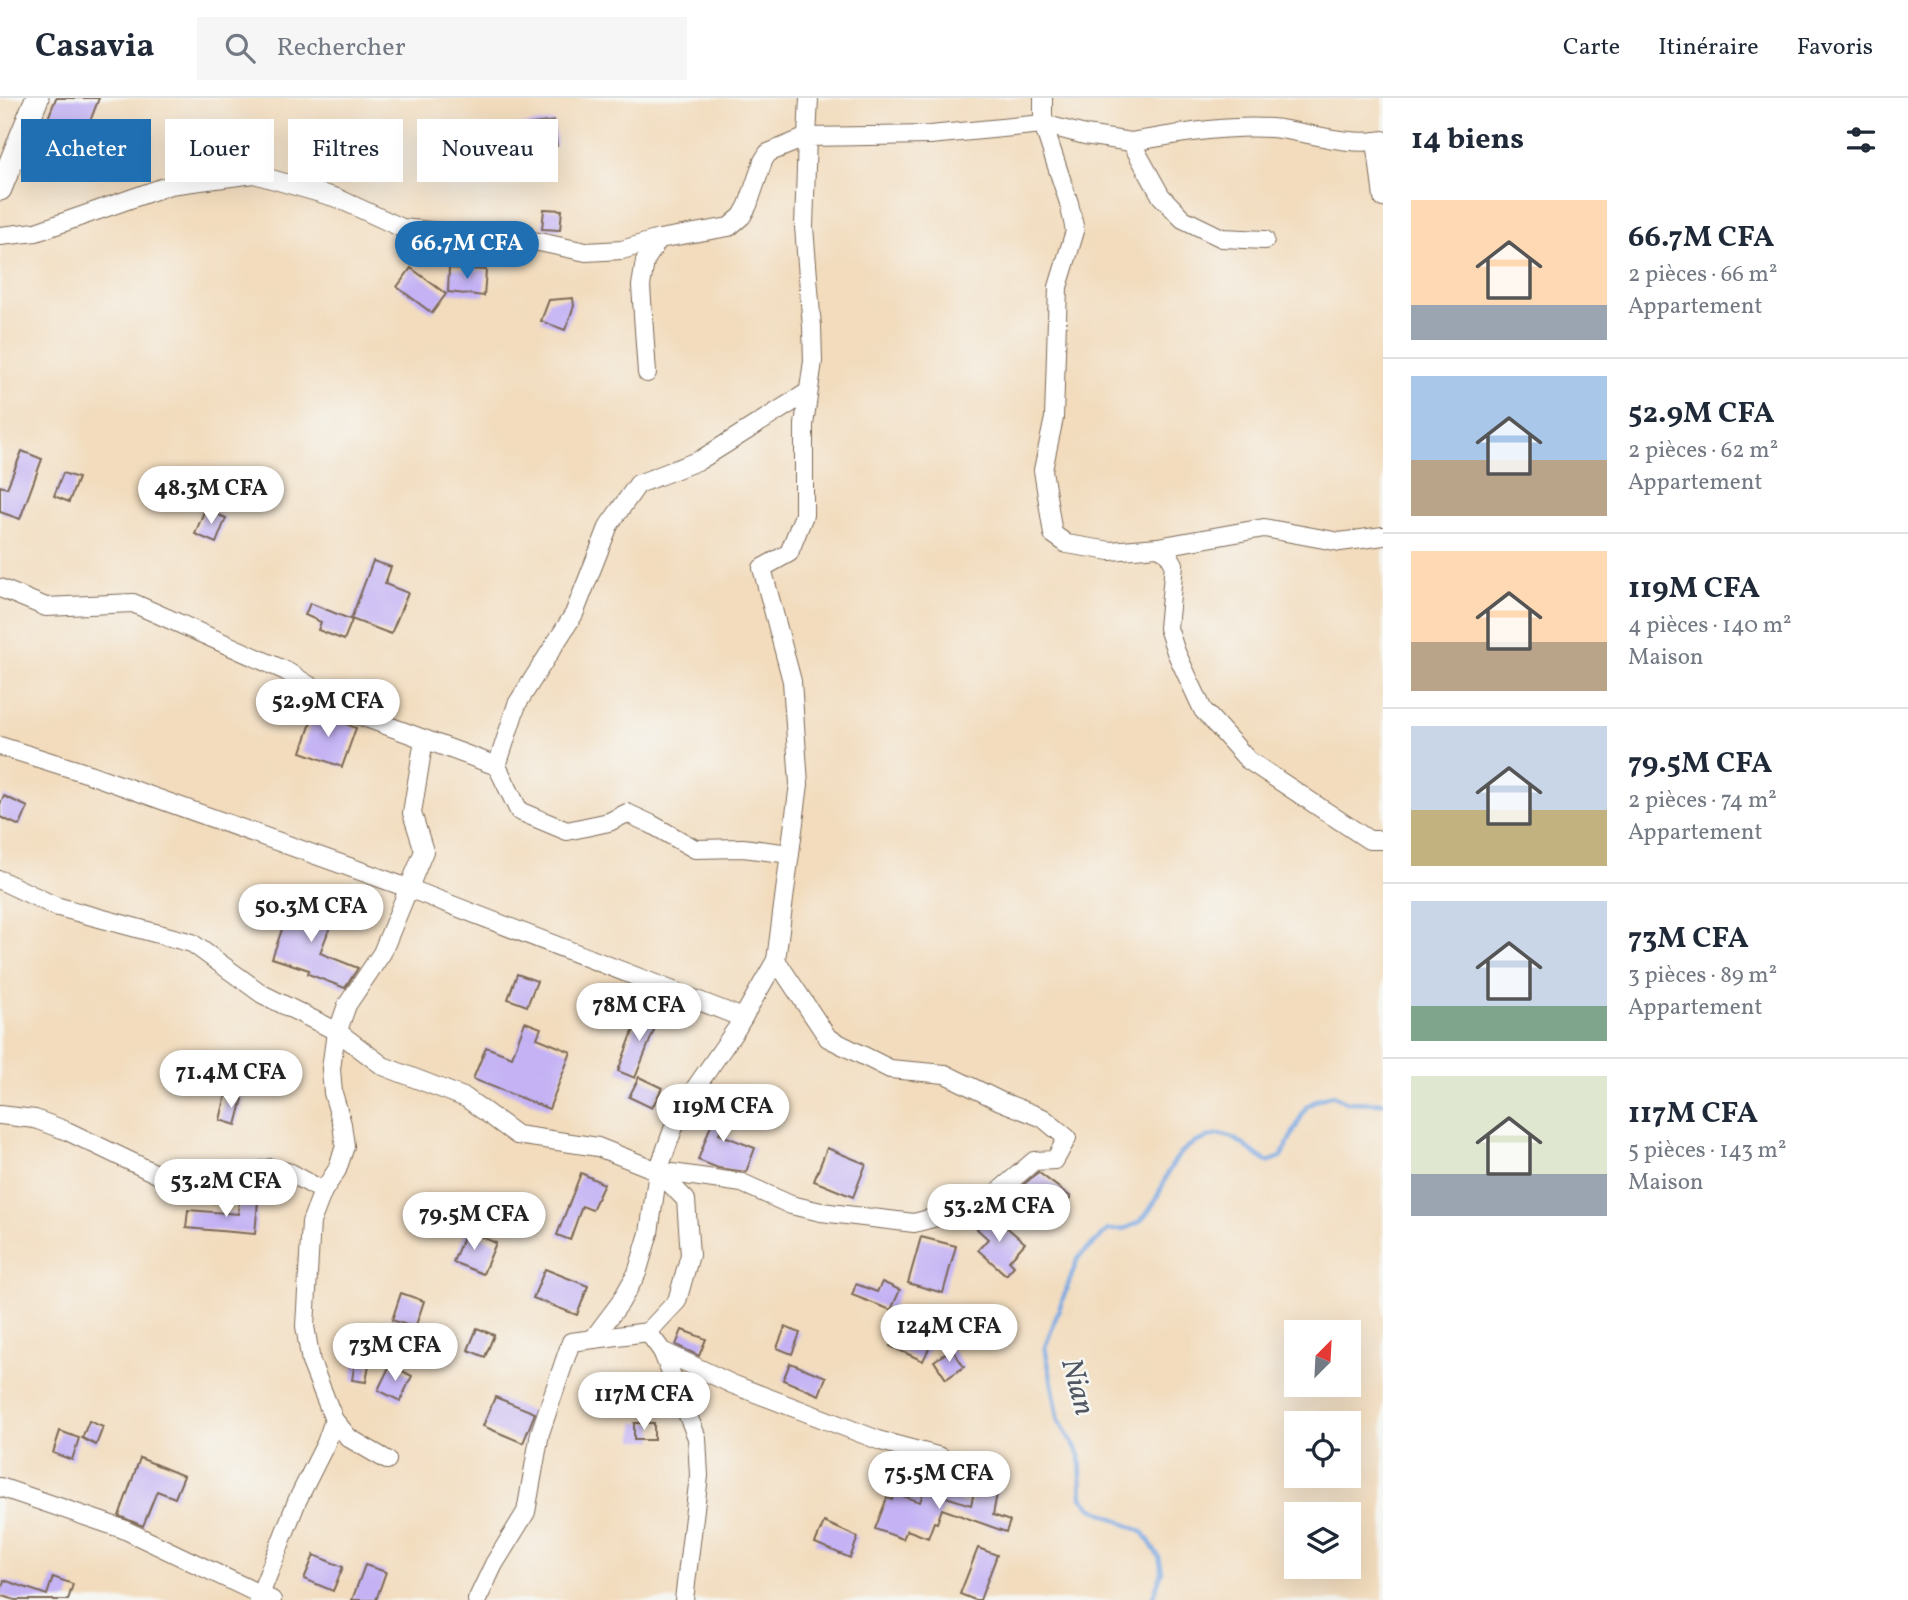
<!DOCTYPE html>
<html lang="fr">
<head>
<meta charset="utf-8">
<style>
	body { margin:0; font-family:Vollkorn,serif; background:#f6f6f7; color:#1f2937; height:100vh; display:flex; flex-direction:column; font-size:26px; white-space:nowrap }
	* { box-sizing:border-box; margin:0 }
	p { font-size:23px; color:#747a83 }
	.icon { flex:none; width:38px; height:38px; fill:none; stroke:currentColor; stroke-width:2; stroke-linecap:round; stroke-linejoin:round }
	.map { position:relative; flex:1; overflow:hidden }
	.drawer { display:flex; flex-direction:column; background:#fff; width:525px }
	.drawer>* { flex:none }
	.top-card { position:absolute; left:21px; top:21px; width:665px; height:63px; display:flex; gap:14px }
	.needle { width:46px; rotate:24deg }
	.buttons { position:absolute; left:1284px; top:1222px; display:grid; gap:14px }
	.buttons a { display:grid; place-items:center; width:77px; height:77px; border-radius:0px; background:#fff; box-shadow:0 7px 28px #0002; font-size:35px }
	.price { position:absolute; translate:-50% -60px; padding:0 16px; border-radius:24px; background:#fff; color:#222; font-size:23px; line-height:46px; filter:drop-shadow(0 2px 4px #0008) }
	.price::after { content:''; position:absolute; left:50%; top:42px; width:21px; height:16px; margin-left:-10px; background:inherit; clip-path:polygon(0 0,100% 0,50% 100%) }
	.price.selected { background:#1f6fb2; color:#fff }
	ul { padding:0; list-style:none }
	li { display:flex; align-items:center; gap:21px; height:175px; padding:0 28px }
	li+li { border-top:2px solid #e0e1e3 }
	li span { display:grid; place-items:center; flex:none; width:196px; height:140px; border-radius:0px; color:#555 }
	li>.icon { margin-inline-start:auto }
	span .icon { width:84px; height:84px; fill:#fffc; stroke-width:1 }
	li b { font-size:30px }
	h2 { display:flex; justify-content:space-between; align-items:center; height:84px; padding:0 28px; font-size:30px }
	.chip { padding:0 24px; border-radius:0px; background:#fff; box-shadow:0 7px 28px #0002; font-size:24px; line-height:63px }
	.chip.selected { background:#1f6fb2; color:#fff }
	header { display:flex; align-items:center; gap:42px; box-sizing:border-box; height:98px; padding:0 35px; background:#fff; border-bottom:2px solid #e0e1e3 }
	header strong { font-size:33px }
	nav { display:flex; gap:38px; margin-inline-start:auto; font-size:24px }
	.search { width:490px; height:63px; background:#f6f6f7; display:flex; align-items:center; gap:18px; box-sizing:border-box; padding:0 24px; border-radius:0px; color:#747a83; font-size:26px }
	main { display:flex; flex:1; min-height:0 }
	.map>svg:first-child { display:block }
</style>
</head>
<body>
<header>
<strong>Casavia</strong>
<div class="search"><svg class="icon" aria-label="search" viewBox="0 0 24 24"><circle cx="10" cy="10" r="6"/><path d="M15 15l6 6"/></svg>Rechercher</div>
<nav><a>Carte</a><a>Itinéraire</a><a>Favoris</a></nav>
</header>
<main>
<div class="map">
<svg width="1383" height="1502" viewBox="0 0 1383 1502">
	<rect width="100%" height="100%" fill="#f6f6f2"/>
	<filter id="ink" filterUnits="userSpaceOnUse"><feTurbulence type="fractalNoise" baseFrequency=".0143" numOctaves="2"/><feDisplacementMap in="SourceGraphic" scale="14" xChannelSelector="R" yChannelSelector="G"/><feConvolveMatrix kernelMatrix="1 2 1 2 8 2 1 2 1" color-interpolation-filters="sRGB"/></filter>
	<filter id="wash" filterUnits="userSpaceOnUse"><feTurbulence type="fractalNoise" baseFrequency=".00686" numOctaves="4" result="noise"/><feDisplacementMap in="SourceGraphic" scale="28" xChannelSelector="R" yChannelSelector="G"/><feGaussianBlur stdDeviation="1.57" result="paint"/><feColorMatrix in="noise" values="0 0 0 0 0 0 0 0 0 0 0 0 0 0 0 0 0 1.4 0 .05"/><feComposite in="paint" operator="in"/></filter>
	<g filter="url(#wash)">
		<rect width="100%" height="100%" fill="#f2dcbd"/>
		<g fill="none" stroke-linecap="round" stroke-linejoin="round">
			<path stroke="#78a7e1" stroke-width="4.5" d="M1152 1502 1162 1473 1159 1459 1144 1435 1091 1409 1082 1399 1080 1357 1059 1323 1045 1249 1078 1160 1108 1132C1170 1135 1152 1057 1202 1042 1208 1040 1216 1036 1222 1037 1240 1039 1253 1057 1268 1064L1281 1059 1306 1009 1319 1001 1333 997 1346 1004 1383 1005"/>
		</g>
		<g id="blocks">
			<g fill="#c4b2f4">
				<path d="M56 0H99L79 52 60 44 61 40 43 33Z"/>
				<path d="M554 23 557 48 518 53 515 28Z"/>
				<path d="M544 111 562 112 560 132 542 131Z"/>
				<path d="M411 170 446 196 432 215 397 189Z"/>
				<path d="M449 170 486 172 484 198 448 194Z"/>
				<path d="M573 200 574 208 565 232 541 223 549 202Z"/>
				<path d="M22 353 42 361 20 421 0 414V388L7 390Z"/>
				<path d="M63 375 78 380 69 404 54 398Z"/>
				<path d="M205 411 226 420 216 445 195 436Z"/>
				<path d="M373 463 391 469 385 486 408 495 391 536 351 521Z"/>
				<path d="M310 505 352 522 344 542 318 532 321 524 305 517Z"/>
				<path d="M315 613 356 630 342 669 301 654Z"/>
				<path d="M4 698 28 709 20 728 0 719V706Z"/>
				<path d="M293 800 335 816 320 855 358 870 345 890 308 876 309 872 272 860Z"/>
				<path d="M517 876 537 883 527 908 508 901Z"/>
				<path d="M642 910 660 917 635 980 618 973Z"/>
				<path d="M525 924 541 930 537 940 571 954 549 1011 473 981 486 949 512 959Z"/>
				<path d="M639 979 662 990 652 1010 629 999Z"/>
				<path d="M226 997 243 1001 236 1027 220 1022Z"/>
				<path d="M701 1003 728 1013 719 1036 755 1050 746 1074 718 1070 698 1062 713 1021 696 1014Z"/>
				<path d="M827 1050 866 1066 853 1099 814 1083Z"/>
				<path d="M1038 1074 1071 1099 1058 1116 1022 1088Z"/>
				<path d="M581 1075 604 1086 592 1112 582 1108 570 1142 557 1137Z"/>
				<path d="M452 1095 478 1105 468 1129 442 1118Z"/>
				<path d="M239 1101 258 1103 255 1136 186 1130 188 1112 238 1116Z"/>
				<path d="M990 1115 1025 1145 1009 1163 1014 1168 1006 1177 978 1152 988 1141 977 1131Z"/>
				<path d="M466 1132 496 1145 483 1176 453 1164Z"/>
				<path d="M921 1139 956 1148 943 1195 908 1185Z"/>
				<path d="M545 1171 588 1188 577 1217 533 1200Z"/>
				<path d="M882 1184 900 1192 891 1212 852 1197 856 1186 877 1194Z"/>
				<path d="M401 1195 424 1203 415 1230 392 1222Z"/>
				<path d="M906 1214 939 1229 923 1263 890 1248Z"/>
				<path d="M785 1229 800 1235 792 1256 777 1250Z"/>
				<path d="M477 1230 494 1237 485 1259 468 1252Z"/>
				<path d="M682 1232 706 1241 699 1258 676 1247Z"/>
				<path d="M952 1251 964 1269 946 1281 934 1263Z"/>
				<path d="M355 1264 369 1266 366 1284 352 1282Z"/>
				<path d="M790 1265 826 1279 819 1297 783 1282Z"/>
				<path d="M390 1267 412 1278 400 1303 378 1292Z"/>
				<path d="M495 1299 535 1315 523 1345 483 1328Z"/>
				<path d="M89 1323 103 1329 96 1347 82 1340Z"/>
				<rect x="634" y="1325" width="20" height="17"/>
				<path d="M60 1333 79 1340 72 1362 53 1355Z"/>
				<path d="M140 1360 184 1378 175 1400 157 1393 143 1428 119 1418Z"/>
				<path d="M977 1380 999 1385 993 1417 1010 1423 1006 1434 942 1411 937 1425 934 1424 928 1440 907 1432 903 1441 875 1431 887 1400 892 1402 894 1395 920 1404 924 1392 971 1407Z"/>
				<path d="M824 1424 858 1439 850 1460 815 1445Z"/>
				<path d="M978 1450 997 1457 980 1502H975L960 1496Z"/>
				<path d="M314 1457 343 1469 333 1493 304 1481Z"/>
				<path d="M365 1467 386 1474 376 1502H352Z"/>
				<path d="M53 1479 73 1486 68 1502H15L0 1497 4 1482 47 1497Z"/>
			</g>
		</g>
	</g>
	<g filter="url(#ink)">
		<use href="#blocks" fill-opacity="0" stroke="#7b6856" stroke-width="2"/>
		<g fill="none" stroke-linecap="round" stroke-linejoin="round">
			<defs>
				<g id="minor">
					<path d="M1043 0V26L1069 105 1075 133 1058 189 1054 320 1043 372 1053 436 1067 446 1110 453 1158 449 1167 454 1174 466 1168 530 1176 554 1203 612 1248 662 1369 742H1383"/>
					<path d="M1376 43 1383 100"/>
					<path d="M1131 44C1178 36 1223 27 1271 30 1307 33 1346 49 1383 42"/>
					<path d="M0 138 36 134 170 87 254 76 337 100 402 130 539 144 586 154 622 152 659 141 729 129 742 118 748 107 763 63 768 55 807 39 809 0"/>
					<path d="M647 275 641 188 645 163 659 141"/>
					<path d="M1158 449 1264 430 1340 444 1383 438"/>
					<path d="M0 490 46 509 133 505 286 573 353 615 497 668 519 713 567 733 609 724 627 715 651 726 695 751 743 750 790 756"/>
					<path d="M0 648 89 676 408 790 743 920"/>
					<path d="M497 668 517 606 574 516 609 427 638 386 700 362 808 294"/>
					<path d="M0 782 55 808 192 845 262 896 338 934 383 968 466 1000 517 1037 598 1049 658 1073 742 1085 791 1107 821 1114 914 1125 948 1116"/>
					<path d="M776 862 828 940 890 971 945 976 1000 1003 1043 1020 1067 1040 1055 1062 1034 1063 987 1103"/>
					<path d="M0 1017 35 1021 67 1033 188 1091 212 1096 235 1087 250 1075 271 1070 291 1075 323 1093"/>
					<path d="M658 1073 686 1102 690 1157 677 1203 648 1234 662 1253 732 1286 881 1343 941 1359"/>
					<path d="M593 1241 620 1205 637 1175 649 1135 658 1073 680 1012 737 930 776 862 799 686 792 583 762 470 789 455 804 417V327L813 263 812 229 804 129 807 39 930 37 1043 26 1085 37 1131 44 1161 98 1183 121 1222 140 1265 142"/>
					<path d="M662 1253 697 1340 699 1378 684 1502"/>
					<path d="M387 1362 349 1340 334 1322 311 1264 305 1228 311 1124 323 1093 337 1072 345 1048 342 1026 333 995 331 971 335 941 347 907 382 855 424 753 412 715 424 641"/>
					<path d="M0 1389 123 1431 272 1502"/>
					<path d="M258 1502 297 1403 326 1345 334 1322"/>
					<path d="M477 1502 494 1466 526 1414 540 1335 571 1244 648 1234"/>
				</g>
				<path id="major" d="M0 91 37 0"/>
			</defs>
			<use href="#minor" stroke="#7b6856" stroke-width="20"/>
			<use href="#major" stroke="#7b6856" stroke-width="25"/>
			<use href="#minor" stroke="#fff" stroke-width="18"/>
			<use href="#major" stroke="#fff" stroke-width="23"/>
		</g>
	</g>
	<g text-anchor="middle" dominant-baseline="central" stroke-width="5" stroke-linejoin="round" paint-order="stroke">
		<g font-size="30" font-style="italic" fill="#505662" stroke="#f6f6f2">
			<text transform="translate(1077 1289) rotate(75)">Nian</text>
		</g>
	</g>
</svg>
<div class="buttons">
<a><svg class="needle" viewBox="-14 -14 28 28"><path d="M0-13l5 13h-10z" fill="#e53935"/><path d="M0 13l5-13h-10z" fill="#747a83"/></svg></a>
<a><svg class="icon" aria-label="locate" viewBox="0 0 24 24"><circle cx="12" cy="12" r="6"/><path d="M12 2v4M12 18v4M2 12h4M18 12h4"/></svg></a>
<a><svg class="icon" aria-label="layers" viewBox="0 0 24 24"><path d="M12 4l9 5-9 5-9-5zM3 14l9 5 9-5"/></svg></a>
</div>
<b class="price selected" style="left:467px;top:183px">66.7M CFA</b>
<b class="price" style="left:211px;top:428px">48.3M CFA</b>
<b class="price" style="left:328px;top:641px">52.9M CFA</b>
<b class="price" style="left:311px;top:846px">50.3M CFA</b>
<b class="price" style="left:639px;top:945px">78M CFA</b>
<b class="price" style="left:231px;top:1012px">71.4M CFA</b>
<b class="price" style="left:723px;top:1046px">119M CFA</b>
<b class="price" style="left:226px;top:1121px">53.2M CFA</b>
<b class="price" style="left:999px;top:1146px">53.2M CFA</b>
<b class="price" style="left:474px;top:1154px">79.5M CFA</b>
<b class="price" style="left:949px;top:1266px">124M CFA</b>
<b class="price" style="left:395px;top:1285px">73M CFA</b>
<b class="price" style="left:644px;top:1334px">117M CFA</b>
<b class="price" style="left:939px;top:1413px">75.5M CFA</b>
<div class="top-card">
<a class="chip selected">Acheter</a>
<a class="chip">Louer</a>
<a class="chip">Filtres</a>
<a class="chip">Nouveau</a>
</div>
</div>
<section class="drawer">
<h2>14 biens<svg class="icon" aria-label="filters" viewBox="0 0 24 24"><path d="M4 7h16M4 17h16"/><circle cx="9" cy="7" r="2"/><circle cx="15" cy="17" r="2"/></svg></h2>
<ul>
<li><span style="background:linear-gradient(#ffd9b3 75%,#9aa5b1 0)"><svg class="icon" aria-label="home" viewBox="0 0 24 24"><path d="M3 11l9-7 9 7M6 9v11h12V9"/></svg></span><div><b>66.7M CFA</b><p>2 pièces · 66 m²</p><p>Appartement</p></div></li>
<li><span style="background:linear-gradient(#a9c7e8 60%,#b9a48a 0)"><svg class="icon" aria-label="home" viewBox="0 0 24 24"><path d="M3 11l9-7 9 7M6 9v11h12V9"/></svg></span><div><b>52.9M CFA</b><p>2 pièces · 62 m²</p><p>Appartement</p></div></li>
<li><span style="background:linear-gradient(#ffd9b3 65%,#b9a48a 0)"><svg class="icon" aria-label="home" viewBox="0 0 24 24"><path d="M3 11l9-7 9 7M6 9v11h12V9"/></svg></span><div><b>119M CFA</b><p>4 pièces · 140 m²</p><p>Maison</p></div></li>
<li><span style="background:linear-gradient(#c9d6e8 60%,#c2b280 0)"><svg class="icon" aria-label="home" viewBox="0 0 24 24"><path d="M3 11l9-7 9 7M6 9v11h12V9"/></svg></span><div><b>79.5M CFA</b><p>2 pièces · 74 m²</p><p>Appartement</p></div></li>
<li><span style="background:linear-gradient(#c9d6e8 75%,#7fa58c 0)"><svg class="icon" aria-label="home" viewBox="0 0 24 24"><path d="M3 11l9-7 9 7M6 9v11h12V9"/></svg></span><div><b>73M CFA</b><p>3 pièces · 89 m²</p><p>Appartement</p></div></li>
<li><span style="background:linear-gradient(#dfe7d0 70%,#9aa5b1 0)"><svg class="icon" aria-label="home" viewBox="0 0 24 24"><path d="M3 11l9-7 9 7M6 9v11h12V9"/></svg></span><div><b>117M CFA</b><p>5 pièces · 143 m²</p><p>Maison</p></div></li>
</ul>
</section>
</main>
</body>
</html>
